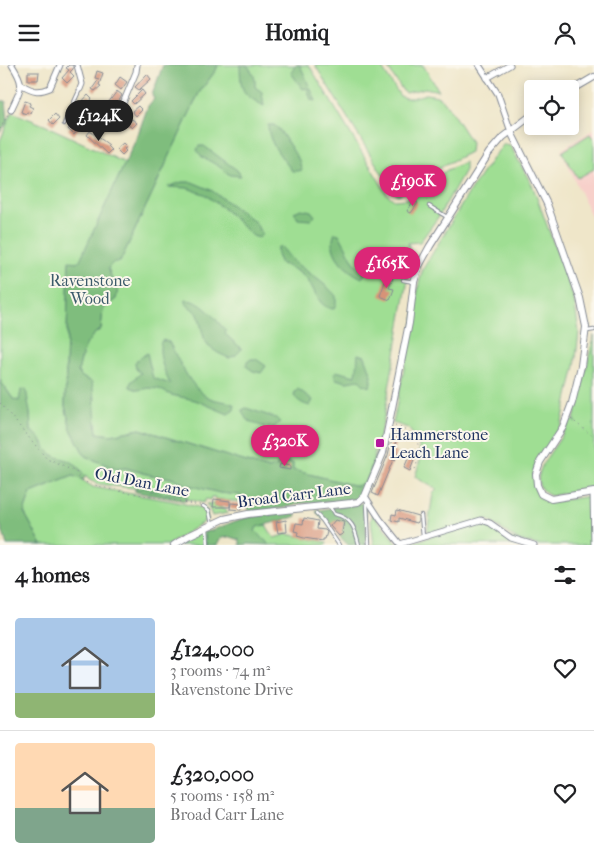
<!DOCTYPE html>
<html lang="en">
<head>
<meta charset="utf-8">
<style>
	body { margin:0; font-family:"IM FELL French Canon",serif; background:#f2f2f2; color:#202124; height:100vh; display:flex; flex-direction:column; font-size:19px; white-space:nowrap }
	* { box-sizing:border-box; margin:0 }
	p { font-size:16px; color:#757577 }
	.icon { flex:none; width:28px; height:28px; fill:none; stroke:currentColor; stroke-width:2; stroke-linecap:round; stroke-linejoin:round }
	.map { position:relative; height:480px; overflow:hidden }
	.drawer { display:flex; flex-direction:column; background:#fff; flex:1 }
	.drawer>* { flex:none }
	.fabs { position:absolute; left:524px; top:15px; display:grid; gap:10px }
	.fabs a { display:grid; place-items:center; width:55px; height:55px; border-radius:5px; background:#fff; box-shadow:0 2px 12px #0003; font-size:25px }
	.price { position:absolute; translate:-50% -42px; padding:0 11px; border-radius:18px; background:#db2777; color:#fff; font-size:16px; line-height:32px; filter:drop-shadow(0 1px 2px #0008) }
	.price::after { content:''; position:absolute; left:50%; top:30px; width:15px; height:11px; margin-left:-8px; background:inherit; clip-path:polygon(0 0,100% 0,50% 100%) }
	.price.selected { background:#222; color:#fff }
	ul { padding:0; list-style:none }
	li { display:flex; align-items:center; gap:15px; height:125px; padding:0 15px }
	li+li { border-top:1px solid #e0e0e0 }
	li span { display:grid; place-items:center; flex:none; width:140px; height:100px; border-radius:5px; color:#555 }
	li>.icon { margin-inline-start:auto }
	span .icon { width:60px; height:60px; fill:#fffc; stroke-width:1 }
	li b { font-size:21px }
	h2 { display:flex; justify-content:space-between; align-items:center; height:60px; padding:0 15px; font-size:21px }
	header { display:flex; justify-content:space-between; align-items:center; height:65px; padding:0 15px; background:#fff; font-size:22px; font-weight:700 }
	.map>svg:first-child { display:block }
</style>
</head>
<body>
<header><svg class="icon" aria-label="menu" viewBox="0 0 24 24"><path d="M4 6h16M4 12h16M4 18h16"/></svg>Homiq<svg class="icon" aria-label="person" viewBox="0 0 24 24"><circle cx="12" cy="8" r="4"/><path d="M4 21q1-7 8-7t8 7"/></svg></header>
<div class="map">
<svg width="594" height="480" viewBox="0 0 594 480">
	<rect width="100%" height="100%" fill="#fbf7ec"/>
	<filter id="ink" filterUnits="userSpaceOnUse"><feTurbulence type="fractalNoise" baseFrequency=".02" numOctaves="2"/><feDisplacementMap in="SourceGraphic" scale="10" xChannelSelector="R" yChannelSelector="G"/><feConvolveMatrix kernelMatrix="1 2 1 2 8 2 1 2 1" color-interpolation-filters="sRGB"/></filter>
	<filter id="wash" filterUnits="userSpaceOnUse"><feTurbulence type="fractalNoise" baseFrequency=".0096" numOctaves="4" result="noise"/><feDisplacementMap in="SourceGraphic" scale="20" xChannelSelector="R" yChannelSelector="G"/><feGaussianBlur stdDeviation="1.12" result="paint"/><feColorMatrix in="noise" values="0 0 0 0 0 0 0 0 0 0 0 0 0 0 0 0 0 1.4 0 .05"/><feComposite in="paint" operator="in"/></filter>
	<g filter="url(#wash)">
		<rect width="100%" height="100%" fill="#efe6c9"/>
		<path fill="#f7d0ca" d="M594 64V158L561 85Z"/>
		<g fill="#9fde93" stroke="#5d8678">
			<path d="M218 0H309L387 129 394 135 407 134 447 105 465 97V105L439 151 420 177 408 178 412 191 383 358 368 413 362 419 357 421 292 405 293 399 269 404 140 364 111 370 97 368 94 349 95 332 78 307C82 289 85 274 101 264L103 243 116 234 120 215 113 217 108 203 115 196 120 197 199 28 216 5Z"/>
			<path d="M315 0H380L400 31 405 33H412L426 29 437 31 445 37 471 77 470 87 446 99 407 127 398 130 394 128Z"/>
			<path d="M386 0H423L439 26 425 23 406 28 403 26Z"/>
			<path d="M12 47 49 62 125 98 79 198 69 197 65 341 71 364 85 391 116 404 125 403 151 410 171 413 188 420 220 428 240 430 245 439 237 436H225L224 435 215 434V432H211L210 435 206 434 203 438 186 434 185 429 161 428 153 425 113 421 98 419 89 415 76 400 56 393 47 386 44 378 31 366 30 348 19 336 13 334 0 315V76Z"/>
			<path d="M590 69 594 75V104L578 113 562 87Z"/>
			<path d="M504 79 510 80 533 122 574 234 579 267 575 301 561 361 536 398 533 408 534 422 540 432 550 437 591 431 592 480H537L516 474 488 455 427 469 433 428 435 427 436 424 415 412 421 392 418 376 408 363 393 358 413 259 419 218 423 204 470 126 493 92Z"/>
			<path d="M594 270V422L551 431C523 419 549 390 559 375 563 368 567 361 571 354L576 358 574 355Z"/>
			<path d="M73 411H76L93 422 172 436 206 444 208 454 168 480H42L24 447 31 428Z"/>
			<path d="M214 438V442L222 443 228 448 212 451 209 443 206 439Z"/>
			<path d="M373 449 398 480H374L371 455Z"/>
			<path d="M478 457 491 460 509 473 530 480 407 479Z"/>
			<path d="M266 460 274 473 287 469 327 477 326 480H270L255 466 257 461Z"/>
			<path d="M204 466 206 480H179Z"/>
		</g>
		<g fill="#7fbd7d" stroke="#4d766e">
			<path d="M163 0H218L216 5 199 28 120 197H114L108 203 113 217 120 215 116 234 103 244 101 264C85 274 82 289 78 307L82 312 92 317C95 334 95 351 97 368L111 370 140 364 269 404 277 401 280 396 293 398V405L357 421C374 414 370 392 383 382L362 433 335 437 302 438 284 443 250 447 240 430 220 428 188 420 171 413 151 410 126 403 116 404 85 391 71 364 65 341 69 196 79 197 137 72 148 41 154 34 152 30Z"/>
			<path d="M240 0H247C253 8 256 12 255 22L262 27 264 41C241 28 241 27 240 0Z"/>
			<path d="M295 0H300L316 36 311 35 307 23 303 24 291 8Z"/>
			<path d="M0 36H6L8 56 0 67Z"/>
			<path d="M268 60H274L279 64 299 95 302 105 298 106H292C282 92 268 78 268 60Z"/>
			<path d="M199 81H204L237 105 241 111 230 110 217 100 202 92 197 85Z"/>
			<path d="M182 117H192L211 125 255 157 262 169 259 173 253 171 223 143 204 129 187 123 168 122Z"/>
			<path d="M301 144 311 146 315 151 311 155 298 154 294 147Z"/>
			<path d="M335 168 339 169 355 199 364 205 365 209 362 213C345 205 326 187 335 168Z"/>
			<path d="M280 181C285 185 288 191 293 196 307 207 324 217 336 231V240L334 244C318 243 316 226 308 216 301 207 291 202 281 199L277 190V183Z"/>
			<path d="M185 235C203 235 215 254 226 266L225 269 242 284 236 290 229 293 218 288 208 281 204 273 198 249 185 238Z"/>
			<path d="M162 275 169 277C178 294 191 324 208 332 217 337 226 335 235 340L234 345 228 349 195 335 171 330 159 324 149 323 138 325 130 322 131 317 141 308 136 304 135 297 147 288 153 313 170 319C165 308 156 287 162 275Z"/>
			<path d="M358 289 365 291 372 311 370 322 364 320 359 315 347 317 336 314 334 309 336 306 355 311C358 305 357 296 358 289Z"/>
			<path d="M251 294H256L266 301 261 308 253 306 246 301 247 297Z"/>
			<path d="M0 315 13 334 19 336 21 325 26 324 30 348 31 366C45 374 41 380 49 387 56 394 67 393 75 399 79 402 81 408 86 411L83 415 73 411 31 428 24 447 42 480H7L0 458Z"/>
			<path d="M298 324 313 335 310 341C303 339 299 337 294 331L295 327Z"/>
			<path d="M246 343 276 353 280 357 273 363C261 361 245 359 242 345Z"/>
			<path d="M143 423 162 428 186 429V436L136 427 134 425Z"/>
			<path d="M364 438 366 439V480H348L339 471 343 468 339 465 340 462H343L344 457 335 455 334 459C328 459 319 452 316 446L341 441Z"/>
			<path d="M295 447 297 451 294 452 257 462 255 466 270 480 248 479 240 480V475L231 472 221 473 217 480H206L205 467C220 464 235 454 251 452 265 449 280 448 295 447Z"/>
		</g>
		<g id="blocks">
			<g fill="#d79378">
				<path d="M69 0H73V4L70 7 74 11 67 18 62 13 69 5 66 3Z"/>
				<path d="M97 6 103 8 99 20 101 21 95 26 92 24 99 14 95 13Z"/>
				<path d="M28 7H39L38 15H28Z"/>
				<path d="M147 9 151 14 139 25 135 22Z"/>
				<path d="M120 12 127 17 121 25 115 20Z"/>
				<path d="M142 25 145 29 134 39 131 36Z"/>
				<path d="M117 26 122 30 120 34 102 59 96 54Z"/>
				<path d="M88 30 92 34 84 43 80 39Z"/>
				<path d="M25 36 31 38 29 41 33 43 31 48 27 47 26 49 21 47Z"/>
				<path d="M138 41 142 45 136 51 132 46Z"/>
				<path d="M81 43 85 48 77 56 72 51Z"/>
				<path d="M55 49 59 54 53 60 49 55Z"/>
				<path d="M132 54 137 58 132 63 127 59Z"/>
				<path d="M75 58 80 61 74 70 68 64Z"/>
				<path d="M90 66 109 80 107 81 111 85 107 89 87 70Z"/>
				<path d="M123 78 127 82 124 84 126 86 122 90 116 84Z"/>
				<path d="M414 135 418 138 411 148 407 146Z"/>
				<path d="M387 211 393 213 389 223 394 224 390 235 380 231Z"/>
				<path d="M394 365 400 366 394 386 397 387 395 396 393 395 378 431 372 428 388 390Z"/>
				<path d="M410 389 416 390 410 406 404 403Z"/>
				<path d="M280 399 290 401V405L279 403Z"/>
				<path d="M214 434 230 436V442H213Z"/>
				<path d="M231 438 242 439 241 445 230 444Z"/>
				<path d="M397 445 418 451V457L417 458 399 453V457L391 455 392 449 396 450Z"/>
				<path d="M304 453 318 456 317 464 325 465 327 467 325 474H323V476L304 473 297 471 298 467 294 466 296 458 303 459Z"/>
				<path d="M286 455 287 467 278 468 276 457Z"/>
				<path d="M335 455 344 457 342 467 344 468 339 471 330 461Z"/>
			</g>
		</g>
	</g>
	<g filter="url(#ink)">
		<use href="#blocks" fill-opacity="0" stroke="#858a94" stroke-width="1"/>
		<g fill="none" stroke-linecap="round" stroke-linejoin="round">
			<defs>
				<g id="service">
					<path d="M64 59 80 24"/>
					<path d="M429 141 447 152"/>
					<path d="M403 215 414 217"/>
					<path d="M587 266 594 265"/>
					<path d="M367 438 369 480"/>
					<path d="M203 441 209 445 212 459"/>
					<path d="M330 442 334 449C352 453 355 463 359 480"/>
					<path d="M316 449 322 455 339 480"/>
					<path d="M421 450 423 471"/>
					<path d="M207 463 208 480"/>
				</g>
				<g id="minor">
					<path d="M77 0 82 19 80 24"/>
					<path d="M479 0 498 29 511 67"/>
					<path d="M487 13 510 0"/>
					<path d="M22 20C33 26 38 28 50 23L60 0"/>
					<path d="M11 45C21 22 26 22 12 0"/>
					<path d="M110 61 119 48 136 7 137 0"/>
					<path d="M593 427 594 480"/>
					<path d="M365 431 380 454 400 479 481 455 490 458 511 473 534 480"/>
				</g>
				<g id="tertiary">
					<path d="M570 26 594 12"/>
					<path d="M511 67 547 139 580 233 586 262 581 301 572 338 563 362 540 397 536 409 537 420 541 429 551 434 594 427"/>
					<path d="M174 480 188 471 224 454 248 449 351 438 358 437 365 431 383 388 409 258 414 217 419 201 430 181 489 88 503 72 532 50"/>
				</g>
			</defs>
			<use href="#service" stroke="#858a94" stroke-width="4.5"/>
			<use href="#minor" stroke="#858a94" stroke-width="7"/>
			<use href="#tertiary" stroke="#858a94" stroke-width="8"/>
			<g stroke="#858a94" stroke-width="1" stroke-dasharray="1 4" stroke-linecap="butt">
				<path d="M0 64 8 49"/>
				<path d="M415 124 421 131 429 137"/>
				<path d="M0 338 47 394 76 407 79 413 87 418 109 424 200 440"/>
				<path d="M571 354 594 372"/>
				<path d="M395 361C422 368 422 385 414 407"/>
			</g>
			<use href="#service" stroke="#fff" stroke-width="2.5"/>
			<use href="#minor" stroke="#fff" stroke-width="5"/>
			<use href="#tertiary" stroke="#fff" stroke-width="6"/>
		</g>
	</g>
	<rect fill="#b5179e" stroke="#fbf7ec" stroke-width="2" x="375" y="373" width="10" height="10" rx="2.5"/>
	<g text-anchor="middle" dominant-baseline="central" stroke-width="4" stroke-linejoin="round" paint-order="stroke">
		<g font-size="16" fill="#3c5b6b" stroke="#fbf7ec">
			<text x="90" y="215">Ravenstone<tspan x="90" dy="18">Wood</tspan></text>
		</g>
		<g font-size="16" fill="#1b2f5e" stroke="#fbf7ec" text-anchor="start">
			<text x="390" y="369">Hammerstone<tspan x="390" dy="18">Leach Lane</tspan></text>
		</g>
		<g font-size="16" fill="#1b2f5e" stroke="#fbf7ec">
			<text transform="translate(142 417) rotate(11)">Old Dan Lane</text>
			<text transform="translate(294 430) rotate(-7)">Broad Carr Lane</text>
		</g>
	</g>
</svg>
<div class="fabs">
<a><svg class="icon" aria-label="locate" viewBox="0 0 24 24"><circle cx="12" cy="12" r="6"/><path d="M12 2v4M12 18v4M2 12h4M18 12h4"/></svg></a>
</div>
<b class="price selected" style="left:99px;top:77px">£124K</b>
<b class="price" style="left:413px;top:142px">£190K</b>
<b class="price" style="left:387px;top:224px">£165K</b>
<b class="price" style="left:285px;top:402px">£320K</b>
</div>
<section class="drawer">
<h2>4 homes<svg class="icon" aria-label="filters" viewBox="0 0 24 24"><path d="M4 7h16M4 17h16"/><circle cx="9" cy="7" r="2"/><circle cx="15" cy="17" r="2"/></svg></h2>
<ul>
<li><span style="background:linear-gradient(#a9c7e8 75%,#8fb573 0)"><svg class="icon" aria-label="home" viewBox="0 0 24 24"><path d="M3 11l9-7 9 7M6 9v11h12V9"/></svg></span><div><b>£124,000</b><p>3 rooms · 74 m²</p><p>Ravenstone Drive</p></div><svg class="icon" aria-label="heart" viewBox="0 0 24 24"><path d="M12 20l-8-8c-3-5 5-10 8-4 3-6 11-1 8 4z"/></svg></li>
<li><span style="background:linear-gradient(#ffd9b3 65%,#7fa58c 0)"><svg class="icon" aria-label="home" viewBox="0 0 24 24"><path d="M3 11l9-7 9 7M6 9v11h12V9"/></svg></span><div><b>£320,000</b><p>5 rooms · 158 m²</p><p>Broad Carr Lane</p></div><svg class="icon" aria-label="heart" viewBox="0 0 24 24"><path d="M12 20l-8-8c-3-5 5-10 8-4 3-6 11-1 8 4z"/></svg></li>
</ul>
</section>
</body>
</html>
